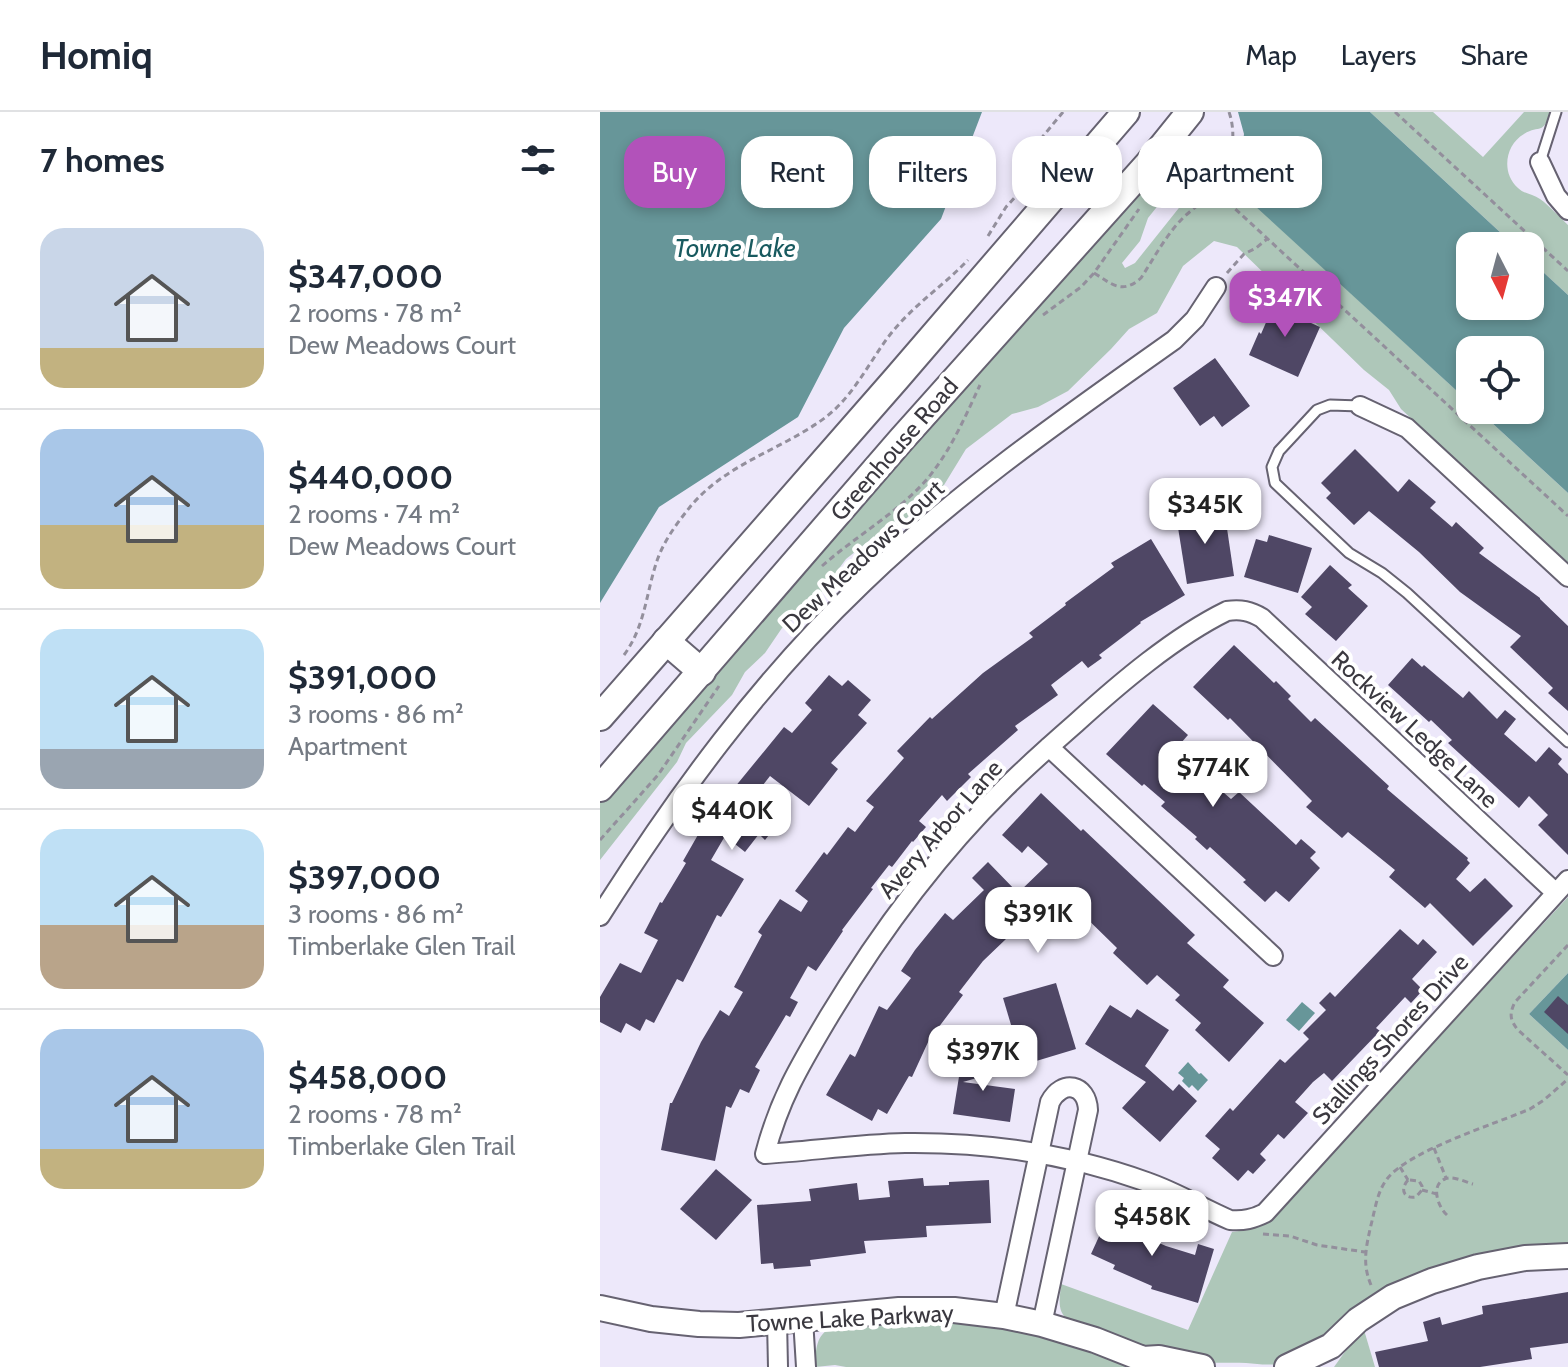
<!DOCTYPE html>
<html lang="en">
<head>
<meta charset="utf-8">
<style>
	body { margin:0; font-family:Cabin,sans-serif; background:#f6f6f7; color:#1f2937; height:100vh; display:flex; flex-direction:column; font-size:30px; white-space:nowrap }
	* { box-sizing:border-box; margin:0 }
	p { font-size:26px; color:#747a83 }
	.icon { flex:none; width:44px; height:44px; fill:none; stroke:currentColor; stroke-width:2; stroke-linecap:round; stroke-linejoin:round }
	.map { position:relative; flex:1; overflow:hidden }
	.panel { display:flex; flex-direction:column; background:#fff; width:600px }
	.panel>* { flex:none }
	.guide { position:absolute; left:24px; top:24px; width:760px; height:72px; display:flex; gap:16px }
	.needle { width:52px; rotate:174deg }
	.tools { position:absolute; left:856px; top:120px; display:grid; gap:16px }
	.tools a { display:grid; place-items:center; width:88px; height:88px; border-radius:16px; background:#fff; box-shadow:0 4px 12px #0003; font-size:40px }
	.price { position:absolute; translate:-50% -68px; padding:0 18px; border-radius:16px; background:#fff; color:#222; font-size:26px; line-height:52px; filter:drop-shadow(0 2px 4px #0008) }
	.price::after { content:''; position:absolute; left:50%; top:48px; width:24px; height:18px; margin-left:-12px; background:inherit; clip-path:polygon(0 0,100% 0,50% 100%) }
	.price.on { background:#b252ba; color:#fff }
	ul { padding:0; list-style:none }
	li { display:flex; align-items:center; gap:24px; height:200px; padding:0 40px }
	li+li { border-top:2px solid #e0e1e3 }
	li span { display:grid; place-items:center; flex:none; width:224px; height:160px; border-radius:24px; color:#555 }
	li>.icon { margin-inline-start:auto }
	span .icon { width:96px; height:96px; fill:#fffc; stroke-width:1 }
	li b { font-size:34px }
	h2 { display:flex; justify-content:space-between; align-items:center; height:96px; padding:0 40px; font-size:34px }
	.pill { padding:0 28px; border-radius:24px; background:#fff; box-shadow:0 4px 12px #0003; font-size:28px; line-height:72px }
	.pill.on { background:#b252ba; color:#fff }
	header { display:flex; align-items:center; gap:48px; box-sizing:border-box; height:112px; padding:0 40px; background:#fff; border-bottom:2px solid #e0e1e3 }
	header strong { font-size:38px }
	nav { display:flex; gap:44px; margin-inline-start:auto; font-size:28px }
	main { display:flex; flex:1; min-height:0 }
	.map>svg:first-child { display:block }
</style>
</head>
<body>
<header>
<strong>Homiq</strong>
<nav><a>Map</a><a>Layers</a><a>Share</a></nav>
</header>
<main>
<section class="panel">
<h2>7 homes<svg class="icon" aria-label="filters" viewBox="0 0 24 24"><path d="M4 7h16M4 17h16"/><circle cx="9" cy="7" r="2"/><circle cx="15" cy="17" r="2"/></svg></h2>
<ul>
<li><span style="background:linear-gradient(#c9d6e8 75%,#c2b280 0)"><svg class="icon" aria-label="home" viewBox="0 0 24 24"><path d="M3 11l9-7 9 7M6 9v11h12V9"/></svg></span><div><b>$347,000</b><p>2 rooms · 78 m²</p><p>Dew Meadows Court</p></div></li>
<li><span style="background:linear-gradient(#a9c7e8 60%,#c2b280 0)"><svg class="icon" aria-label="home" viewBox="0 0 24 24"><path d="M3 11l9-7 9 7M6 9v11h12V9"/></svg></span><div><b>$440,000</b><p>2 rooms · 74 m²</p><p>Dew Meadows Court</p></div></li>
<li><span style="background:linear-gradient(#bfe0f5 75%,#9aa5b1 0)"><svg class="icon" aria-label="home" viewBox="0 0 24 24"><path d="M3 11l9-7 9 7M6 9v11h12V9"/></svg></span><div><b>$391,000</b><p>3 rooms · 86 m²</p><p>Apartment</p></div></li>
<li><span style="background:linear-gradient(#bfe0f5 60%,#b9a48a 0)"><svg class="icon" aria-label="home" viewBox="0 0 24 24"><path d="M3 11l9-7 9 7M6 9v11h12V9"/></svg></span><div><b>$397,000</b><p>3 rooms · 86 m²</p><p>Timberlake Glen Trail</p></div></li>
<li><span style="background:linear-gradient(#a9c7e8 75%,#c2b280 0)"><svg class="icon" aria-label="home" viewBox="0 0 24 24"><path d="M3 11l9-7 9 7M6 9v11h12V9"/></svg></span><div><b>$458,000</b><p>2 rooms · 78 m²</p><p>Timberlake Glen Trail</p></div></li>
</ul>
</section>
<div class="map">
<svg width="968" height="1255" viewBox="0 0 968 1255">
	<rect width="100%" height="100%" fill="#ede8fa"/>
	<g fill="#aec7b9">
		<path d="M770 0H833L883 45 924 0H950C943 24 940 12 924 22 905 33 901 61 918 76 924 82 933 82 940 87 950 94 959 105 968 113V183L930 148V134H915Z"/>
		<path d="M575 37 585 52 580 66 548 106 540 129 522 151 525 156 535 151 598 72 621 59 632 63 633 75 635 80 642 79 656 94 870 291V298H878L968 381V452L801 297 789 278 764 258 637 135 614 129 583 154 557 201 529 217 511 237 468 279 438 295 412 302 366 337 344 373 300 412 270 428 246 447 215 489 182 516 165 541 145 560 132 583 86 631 77 650 0 748V687Z"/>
		<path d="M968 785V861L929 902 968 938V1134C892 1132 811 1155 749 1200 727 1216 710 1244 682 1251 669 1254 659 1252 646 1251 629 1250 613 1252 597 1249 579 1246 560 1242 543 1237 518 1230 493 1218 469 1209 456 1199 460 1187 461 1172L588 1218 632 1120C651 1118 663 1112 678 1100Z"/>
		<path d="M296 1210C315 1210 333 1209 352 1210 409 1213 476 1228 526 1255H246L235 1253 215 1255C216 1240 215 1225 229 1217Z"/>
		<path d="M764 1218 775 1255H734L752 1230Z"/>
	</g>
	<g fill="#679699">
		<path d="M0 0H382L341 107 244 216 198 305 59 395 0 491Z"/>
		<path d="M638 0H770L915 134H870V194H930V148L968 183V381L878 298H930V238H870V291L655 94 642 79 638 67 644 22Z"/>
		<path d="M968 861V938L929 902Z"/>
		<path d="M702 890 715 901 699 919 686 908Z"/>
		<path d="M588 950 599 962 601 961 608 968 598 979 592 973 589 976 582 969 584 966 578 961Z"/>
	</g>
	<g fill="#4f4765">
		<path d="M678 183 696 191 691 202 720 215 698 265 649 243 659 220 661 222Z"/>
		<path d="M615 246 650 294 622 315 614 304 600 314 573 276Z"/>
		<path d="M755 337 798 380 809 367 836 390 830 396 852 415 856 410 884 436 879 441 940 486V487L968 514V599L948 581 953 576 910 535 921 524 860 480 819 440 769 399 754 413 726 386 731 381 721 371Z"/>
		<path d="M624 396 634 464 587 472 576 403Z"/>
		<path d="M669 423 712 436 698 481 644 465 656 427 667 430Z"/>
		<path d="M551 427 585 483 540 510 541 511 499 543 502 546 488 556 482 549 451 573 458 583 415 614 418 618 368 662 371 665 347 689 342 683 319 709 326 715 313 730 312 729 292 755 289 753 271 776 273 777 242 818 243 819 216 859 208 854 190 886 198 890 190 905 186 903 155 955 160 958 149 981 140 977 131 996 126 994 115 1049 61 1038 70 991H72L101 930 120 898 129 904 143 880 134 875 162 823 158 820 180 787 201 800 208 789 195 779 224 740 227 743 248 715 255 720 274 695 266 689 304 646 297 639 330 605 332 607 383 561 433 525 429 521 466 493 465 491 514 455 511 451Z"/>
		<path d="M730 453 752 473 748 476 768 494 736 529 705 502 712 495 701 485Z"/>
		<path d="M634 533 674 571 676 569 691 584 688 587 711 610 715 606 789 674 787 677 868 746 867 748 870 751 856 767 870 780 885 766 913 794 873 834 830 791 825 796 789 765 795 758 748 720 742 726 706 695 712 689 630 606 628 608 593 575Z"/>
		<path d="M812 546 822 555 824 553 863 586 869 579 897 607 905 598 916 607 904 622 936 650 949 635 962 647 958 652 968 662V743L938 713 948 703 929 684 919 696 848 631 852 628 831 608 829 610 788 573Z"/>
		<path d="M229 563 242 574 248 568 271 588 258 603 267 611 231 651 238 657 209 694 170 664 153 686 181 708 165 728 159 722 145 740 125 724 111 748 144 767 121 805 117 803 83 870 77 867 54 911 46 907 40 919 26 911 21 921 0 910V885L20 851 41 861 58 828 44 821 60 790 62 791 86 751 83 749 103 714 184 615 192 621 212 598 205 591Z"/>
		<path d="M553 592 588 623 581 631 608 654 601 661 631 687 639 680 696 733 701 727 716 740 710 746 720 756 689 790 676 779 665 790 643 770 646 768 610 735 607 738 595 727 597 725 561 694 565 690 544 672 542 674 506 642Z"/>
		<path d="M441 681 481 719 483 717 595 823 587 831 629 868 623 875 664 911 629 950 595 918 601 911 575 888 580 883 557 863 547 873 513 841 517 836 473 793 466 800 450 785 383 849 359 880 363 883 329 928 312 965 309 964 287 1002 278 997 272 1009 226 983 250 942 255 945 279 894 287 898 311 866 301 859 315 838 345 801 353 808 384 778 372 766 388 750 418 781 448 752 428 734 422 741 402 723Z"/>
		<path d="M800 817 818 833 823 827 837 840 812 867 823 878 811 891 805 885 776 916 780 919 732 969 724 961 713 970 695 990 708 1001 684 1027 678 1022 660 1042 666 1048 653 1062 648 1058 638 1069 612 1046 620 1037 605 1024 630 996 633 999 680 947 685 951 709 927 703 921 726 898 719 891 730 880 735 885Z"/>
		<path d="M456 871 476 937 423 953 403 886Z"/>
		<path d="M958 884 968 893V922L944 900Z"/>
		<path d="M510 893 531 906 537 897 569 918 545 954 573 979 579 972 597 989 560 1030 522 996 546 970 485 932Z"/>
		<path d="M362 946 418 954 363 970 415 977 410 1010 353 1002Z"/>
		<path d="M116 1057 152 1088 116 1128 80 1097Z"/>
		<path d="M323 1066 324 1074 349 1073V1070L389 1068 391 1111 326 1114 327 1125 264 1129 266 1141 210 1148 211 1154 174 1157 173 1151 161 1152 157 1093 211 1089 209 1077 257 1071 259 1088 290 1085 288 1069Z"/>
		<path d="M512 1096 548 1112 543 1124 566 1134 595 1143 598 1132 614 1137 598 1191 551 1177 552 1174 513 1157 515 1153 491 1142Z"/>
		<path d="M968 1180V1231L930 1236 932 1247 880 1255H779L775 1240 828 1229 823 1210 840 1205 842 1213 883 1202 882 1194Z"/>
	</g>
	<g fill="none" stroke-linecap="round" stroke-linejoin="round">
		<defs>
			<g id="service">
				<path d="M940 50 956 0"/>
				<path d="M760 294 730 293 717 298 679 339 672 355 675 371 749 441 782 461 807 481 968 630"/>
			</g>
			<g id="minor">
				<path d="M940 50 956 84 968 98"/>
				<path d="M760 294 807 316 968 465"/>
				<path d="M449 635 673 844"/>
				<path d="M956 781 662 506C650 499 641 497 627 499 574 525 520 571 476 611 452 632 428 653 405 676 336 744 278 823 228 906 200 953 179 988 165 1042 211 1039 259 1032 305 1031 388 1030 469 1042 547 1070 576 1080 602 1096 630 1108 644 1109 653 1107 665 1101L968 768"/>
				<path d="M0 804C76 684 160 569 263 471 358 379 467 304 574 228L595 207 616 175"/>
				<path d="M404 1204 450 990C462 967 487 972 488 998L442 1212"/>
				<path d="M203 1207 206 1255"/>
				<path d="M177 1209 178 1255"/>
			</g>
			<g id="tertiary">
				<path d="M0 1196 51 1207 99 1212 139 1213 299 1198H354L404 1204 442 1212 495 1228 543 1247 559 1246 602 1255"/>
				<path d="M687 1255 731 1234 758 1208 793 1185 832 1169 878 1155 925 1146 968 1144"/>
			</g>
			<g id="secondary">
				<path d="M66 529 102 560"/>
				<path d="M0 605 296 267 526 0"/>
				<path d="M0 676 301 328 549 51 590 0"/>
			</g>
		</defs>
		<use href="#service" stroke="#666271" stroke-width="13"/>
		<use href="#minor" stroke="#666271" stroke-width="22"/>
		<use href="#tertiary" stroke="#666271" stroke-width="28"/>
		<use href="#secondary" stroke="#666271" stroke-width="30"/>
		<g stroke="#938f9c" stroke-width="3" stroke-dasharray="6 4" stroke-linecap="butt">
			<path d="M629 0C641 35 620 59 631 93L968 404"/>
			<path d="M795 0 968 159"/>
			<path d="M388 124 406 95 440 58 432 49 435 34 463 0"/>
			<path d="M494 161C512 172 522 183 541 166 556 143 570 115 592 98 602 89 615 85 627 81"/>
			<path d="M627 161 644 142 656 136 667 127"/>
			<path d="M443 203 481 175 494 161 539 97"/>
			<path d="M222 454C256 424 299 400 328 366 351 338 365 305 380 273"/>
			<path d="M24 543C46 513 46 479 58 446 65 427 78 410 90 395 126 351 182 338 226 305 254 283 268 252 289 224 311 195 343 174 368 148"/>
			<path d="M0 728 58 663 119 574"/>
			<path d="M968 833 915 890C909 902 910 908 918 918L968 963"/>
			<path d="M834 1036 846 1066"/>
			<path d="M800 1055 808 1068"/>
			<path d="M808 1068C800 1077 803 1087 816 1085L822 1078"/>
			<path d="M810 1068 819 1069 822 1074V1078"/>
			<path d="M822 1078 837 1082"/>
			<path d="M847 1103C838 1095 830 1073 845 1067 852 1063 865 1070 873 1072"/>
			<path d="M663 1122 690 1124 717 1133 765 1140"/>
			<path d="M771 1173C762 1152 766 1135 771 1113 775 1098 777 1080 787 1067 808 1039 895 1012 930 997L944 988 968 967"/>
		</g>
		<use href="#service" stroke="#fff" stroke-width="9"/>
		<use href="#minor" stroke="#fff" stroke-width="18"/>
		<use href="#tertiary" stroke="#fff" stroke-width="24"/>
		<use href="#secondary" stroke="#fff" stroke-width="26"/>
	</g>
	<g text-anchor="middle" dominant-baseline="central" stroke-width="8" stroke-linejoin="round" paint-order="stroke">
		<g font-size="24" fill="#3a383f" stroke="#fff">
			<text transform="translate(294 337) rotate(-49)">Greenhouse Road</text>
			<text transform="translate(263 444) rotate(-43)">Dew Meadows Court</text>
			<text transform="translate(815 617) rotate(43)">Rockview Ledge Lane</text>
			<text transform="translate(340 717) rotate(-49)">Avery Arbor Lane</text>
			<text transform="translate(790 927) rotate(-48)">Stallings Shores Drive</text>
			<text transform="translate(250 1206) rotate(-3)">Towne Lake Parkway</text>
		</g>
		<g font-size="26" font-style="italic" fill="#185a5f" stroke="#fff">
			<text x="135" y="136">Towne Lake</text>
		</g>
	</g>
</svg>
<div class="tools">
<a><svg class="needle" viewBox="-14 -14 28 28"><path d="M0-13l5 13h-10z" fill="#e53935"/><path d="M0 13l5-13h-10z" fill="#747a83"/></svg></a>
<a><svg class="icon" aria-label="locate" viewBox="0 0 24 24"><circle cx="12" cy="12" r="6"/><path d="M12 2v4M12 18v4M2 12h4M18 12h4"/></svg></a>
</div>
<b class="price on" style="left:685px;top:227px">$347K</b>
<b class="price" style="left:605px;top:434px">$345K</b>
<b class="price" style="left:613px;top:697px">$774K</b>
<b class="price" style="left:132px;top:740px">$440K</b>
<b class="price" style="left:438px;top:843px">$391K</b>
<b class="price" style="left:383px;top:981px">$397K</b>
<b class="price" style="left:552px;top:1146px">$458K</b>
<div class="guide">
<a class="pill on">Buy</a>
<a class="pill">Rent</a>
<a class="pill">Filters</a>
<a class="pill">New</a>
<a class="pill">Apartment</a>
</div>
</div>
</main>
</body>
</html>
